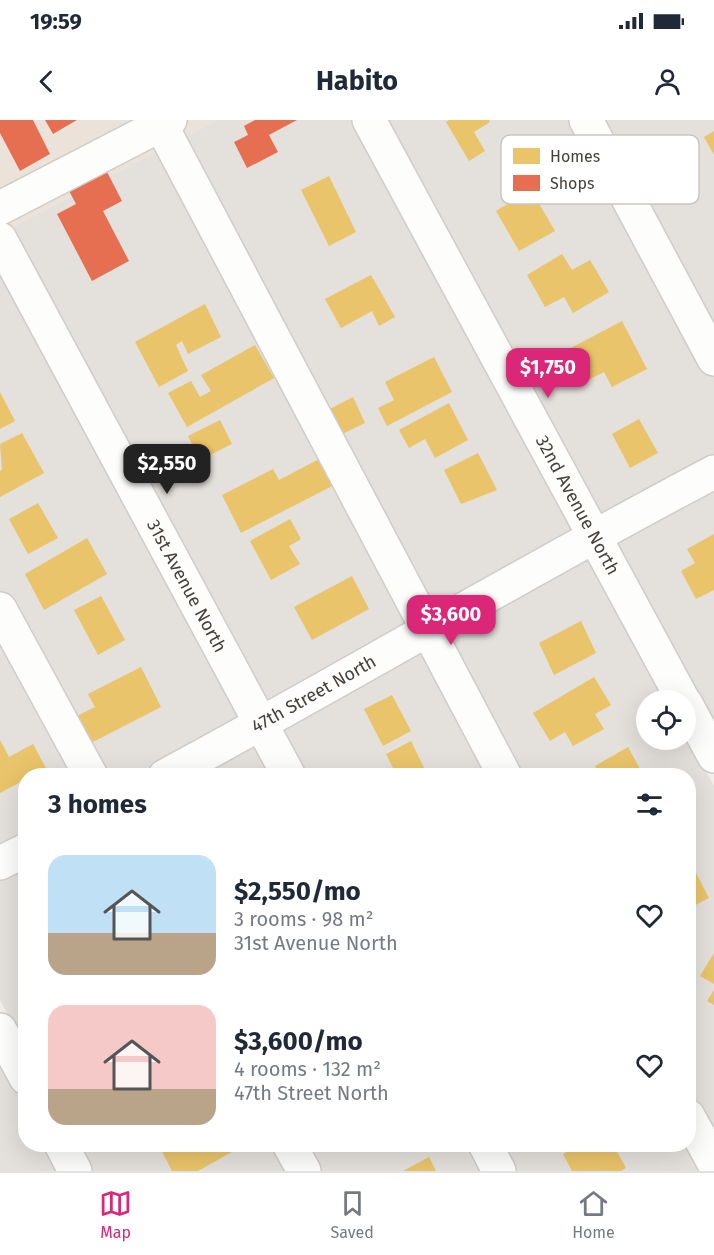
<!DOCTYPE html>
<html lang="en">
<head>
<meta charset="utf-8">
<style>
	body { margin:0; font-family:"Fira Sans",sans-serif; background:#f2f2f3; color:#1f2937; height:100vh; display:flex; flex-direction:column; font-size:22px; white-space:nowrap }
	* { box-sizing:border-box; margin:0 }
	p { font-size:20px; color:#747a83 }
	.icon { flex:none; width:33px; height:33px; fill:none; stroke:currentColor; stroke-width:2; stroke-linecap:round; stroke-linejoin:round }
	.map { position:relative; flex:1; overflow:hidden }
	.panel { position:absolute; left:18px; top:648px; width:678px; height:384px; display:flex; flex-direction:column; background:#fff; border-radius:24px; box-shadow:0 6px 24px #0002 }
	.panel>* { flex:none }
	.buttons { position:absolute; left:636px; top:570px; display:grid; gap:12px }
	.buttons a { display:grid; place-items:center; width:60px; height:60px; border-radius:50%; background:#fff; box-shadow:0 6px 24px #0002; font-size:30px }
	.price { position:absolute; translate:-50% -51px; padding:0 14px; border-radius:12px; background:#db2777; color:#fff; font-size:20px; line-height:39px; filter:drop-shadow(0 2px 3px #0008) }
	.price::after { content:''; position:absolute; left:50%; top:36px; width:18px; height:14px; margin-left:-9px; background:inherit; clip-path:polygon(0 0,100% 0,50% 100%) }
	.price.selected { background:#222; color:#fff }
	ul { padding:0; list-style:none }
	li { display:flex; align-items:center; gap:18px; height:150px; padding:0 30px }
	li span { display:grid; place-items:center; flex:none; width:168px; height:120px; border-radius:18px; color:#555 }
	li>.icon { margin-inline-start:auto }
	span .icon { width:72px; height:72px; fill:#fffc; stroke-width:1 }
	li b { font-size:26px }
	h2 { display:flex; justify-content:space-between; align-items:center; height:72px; padding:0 30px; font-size:26px }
	.status { display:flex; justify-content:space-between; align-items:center; height:42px; padding:0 30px; background:#fff; direction:ltr }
	.status svg { height:16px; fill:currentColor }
	header { display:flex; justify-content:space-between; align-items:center; height:78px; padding:0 30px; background:#fff; font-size:27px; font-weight:700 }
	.tabs { display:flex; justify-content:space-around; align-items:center; height:84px; border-top:2px solid #e0e1e3; background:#fff; font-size:16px; color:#747a83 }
	.tabs a { display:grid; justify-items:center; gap:3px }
	.tabs .selected { color:#db2777 }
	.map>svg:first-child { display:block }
</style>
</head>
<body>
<div class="status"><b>19:59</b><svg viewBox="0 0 49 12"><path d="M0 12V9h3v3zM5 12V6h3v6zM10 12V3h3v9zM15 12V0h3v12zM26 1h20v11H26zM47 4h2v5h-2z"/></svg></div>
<header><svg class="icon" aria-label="back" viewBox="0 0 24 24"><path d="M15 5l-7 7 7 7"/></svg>Habito<svg class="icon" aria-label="person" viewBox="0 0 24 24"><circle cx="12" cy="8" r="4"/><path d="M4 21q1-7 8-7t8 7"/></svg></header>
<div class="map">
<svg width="714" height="1051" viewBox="0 0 714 1051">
	<rect width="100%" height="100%" fill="#f1efec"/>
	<g fill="#e4e0db">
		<path d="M217 0H352L573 412 268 585 11 108Z"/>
		<path d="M385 0H714V337L599 398Z"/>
		<path d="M0 150 243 599 137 655 26 656 25 715 0 728Z"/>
		<path d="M714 367V606L611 420Z"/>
		<path d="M586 434 667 580H646V620H686V614L714 666V1051H516L502 1025 688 1024V656L306 655 281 608Z"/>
		<path d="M255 622 273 656H192Z"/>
		<path d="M25 744V927L0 880V758Z"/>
		<path d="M0 941 25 989 26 1024 45 1025 59 1051H0Z"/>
		<path d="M78 1025H469L483 1051H92Z"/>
	</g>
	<path fill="#ebe3da" d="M0 0H217L11 108 0 89Z"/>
	<g fill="#e9c46a">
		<path d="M449 0H489L490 2 474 12 485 31 469 41 446 2Z"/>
		<path d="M714 11V35L704 17Z"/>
		<path d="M329 56 356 112 329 126 301 70Z"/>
		<path d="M531 70 555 111 519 131 496 91Z"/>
		<path d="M562 134 572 150 590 140 609 172 573 193 564 177 545 187 527 155Z"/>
		<path d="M371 155 395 197 379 206 372 191 341 208 325 179Z"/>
		<path d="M205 184 221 217 188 234 182 221 176 225 188 251 159 267 135 222Z"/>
		<path d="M622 201 647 249 612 267 604 252 586 261 569 229Z"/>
		<path d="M255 225 274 258 187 307 168 273 191 261 200 277 211 271 201 255Z"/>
		<path d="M434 237 452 272 387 306 378 288 394 280 385 262Z"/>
		<path d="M0 272 15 301 0 309Z"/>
		<path d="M353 277 365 303 336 317 324 292Z"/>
		<path d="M449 283 468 320 435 338 425 319 409 328 399 310Z"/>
		<path d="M639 299 658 333 630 348 612 314Z"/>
		<path d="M220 300 232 324 200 340 188 316Z"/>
		<path d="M22 313 44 353 0 377V351L2 349 0 324Z"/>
		<path d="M478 333 497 370 461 384 444 350Z"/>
		<path d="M323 337 336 364 241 413 222 375 273 349 279 360Z"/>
		<path d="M38 383 58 418 28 434 9 399Z"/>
		<path d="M290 399 301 419 289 426 300 444 271 460 250 421Z"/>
		<path d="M714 414V470L696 479 681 451 695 443 687 429Z"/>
		<path d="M87 418 107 454 44 490 25 454Z"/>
		<path d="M352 456 369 489 312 520 294 487Z"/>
		<path d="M101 476 125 520 98 535 74 490Z"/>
		<path d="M581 501 596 533 554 555 539 523Z"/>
		<path d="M141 547 161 587 91 623 77 596 95 587 88 574Z"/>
		<path d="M594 557 611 585 595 594 604 609 573 626 565 612 550 621 533 593Z"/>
		<path d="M392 575 411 611 383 626 364 589Z"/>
		<path d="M0 620 9 637 33 624 46 648 32 656H26V659L0 673Z"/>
		<path d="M411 621 428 656H397L386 634Z"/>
		<path d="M628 627 644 656H601L595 646Z"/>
		<path d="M688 738 709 778 688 789Z"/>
		<path d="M714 833V864L700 856Z"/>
		<path d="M714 870V885L707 881Z"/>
		<path d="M158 1024H246L198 1051H172Z"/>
		<path d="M580 1024H613L626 1048 621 1051H572L563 1034Z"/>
		<path d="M429 1037 436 1051H403Z"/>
	</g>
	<g fill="#e76f51">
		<path d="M0 0H33L50 34 20 51 0 13Z"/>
		<path d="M45 0H77L53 14Z"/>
		<path d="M255 0H297L269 15 278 32 247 48 234 22 248 15 244 6Z"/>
		<path d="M105 48 122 81 103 91 129 141 92 161 57 94 76 84 67 67Z"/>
	</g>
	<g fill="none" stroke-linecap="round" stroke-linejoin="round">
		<defs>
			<g id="minor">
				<path id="s1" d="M369 0 683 580"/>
				<path d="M586 0 714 239"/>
				<path d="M161 5 505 656"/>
				<path d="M0 88 170 0"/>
				<path id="s2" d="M0 119 289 656"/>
				<path d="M0 489 91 656"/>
				<path d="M686 584 714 636"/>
				<path id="s3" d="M165 656C349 557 529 449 714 352"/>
				<path d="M0 743 26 730"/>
				<path d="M0 910 26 958"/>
				<path d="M688 996 714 1043"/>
				<path d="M61 1024 75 1051"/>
				<path d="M289 1024 304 1051"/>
				<path d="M485 1024 499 1051"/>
			</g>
		</defs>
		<use href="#minor" stroke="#cfcdca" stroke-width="36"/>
		<use href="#minor" stroke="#fdfdfc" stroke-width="33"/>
	</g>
	<g text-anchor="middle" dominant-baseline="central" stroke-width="6" stroke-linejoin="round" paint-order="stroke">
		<g font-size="18" fill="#464039" stroke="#fff">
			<text stroke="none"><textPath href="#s1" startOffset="438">32nd Avenue North</textPath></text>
			<text stroke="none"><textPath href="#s2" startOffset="394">31st Avenue North</textPath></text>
			<text stroke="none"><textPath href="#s3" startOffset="170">47th Street North</textPath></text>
		</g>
	</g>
	<rect x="501" y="15" width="198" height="69" rx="9" fill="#fff" stroke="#c8c6c4" stroke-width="1.5"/>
	<rect x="513" y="28" width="27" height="16" fill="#e9c46a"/>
	<rect x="513" y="55" width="27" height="16" fill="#e76f51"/>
	<g font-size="16" fill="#464039">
		<text x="550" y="42">Homes</text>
		<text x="550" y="69">Shops</text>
	</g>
</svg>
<div class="buttons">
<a><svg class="icon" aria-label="locate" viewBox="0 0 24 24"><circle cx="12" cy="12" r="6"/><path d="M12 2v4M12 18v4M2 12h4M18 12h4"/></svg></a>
</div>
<b class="price" style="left:548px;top:279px">$1,750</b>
<b class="price selected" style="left:167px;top:375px">$2,550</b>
<b class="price" style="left:451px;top:526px">$3,600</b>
<section class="panel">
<h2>3 homes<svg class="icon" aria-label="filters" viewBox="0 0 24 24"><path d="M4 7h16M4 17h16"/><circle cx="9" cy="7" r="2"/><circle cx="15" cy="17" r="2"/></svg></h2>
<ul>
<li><span style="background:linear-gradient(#bfe0f5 65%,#b9a48a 0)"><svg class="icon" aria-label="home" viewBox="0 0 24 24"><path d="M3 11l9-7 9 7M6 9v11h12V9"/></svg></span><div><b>$2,550/mo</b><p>3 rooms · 98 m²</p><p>31st Avenue North</p></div><svg class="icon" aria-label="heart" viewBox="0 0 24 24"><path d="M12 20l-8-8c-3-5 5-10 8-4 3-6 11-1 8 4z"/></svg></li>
<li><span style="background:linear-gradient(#f6c9c9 70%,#b9a48a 0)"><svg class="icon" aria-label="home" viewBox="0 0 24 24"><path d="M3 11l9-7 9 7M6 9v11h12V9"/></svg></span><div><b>$3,600/mo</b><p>4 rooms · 132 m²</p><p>47th Street North</p></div><svg class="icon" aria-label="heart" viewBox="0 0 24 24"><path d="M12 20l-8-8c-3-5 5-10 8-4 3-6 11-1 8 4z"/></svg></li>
</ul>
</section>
</div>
<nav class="tabs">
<a class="selected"><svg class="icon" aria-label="map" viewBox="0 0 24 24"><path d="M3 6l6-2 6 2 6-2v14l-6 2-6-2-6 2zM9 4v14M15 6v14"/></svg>Map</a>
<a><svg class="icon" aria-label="saved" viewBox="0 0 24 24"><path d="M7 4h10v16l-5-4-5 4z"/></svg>Saved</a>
<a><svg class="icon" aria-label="home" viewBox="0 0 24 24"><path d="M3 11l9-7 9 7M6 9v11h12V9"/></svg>Home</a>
</nav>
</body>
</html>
